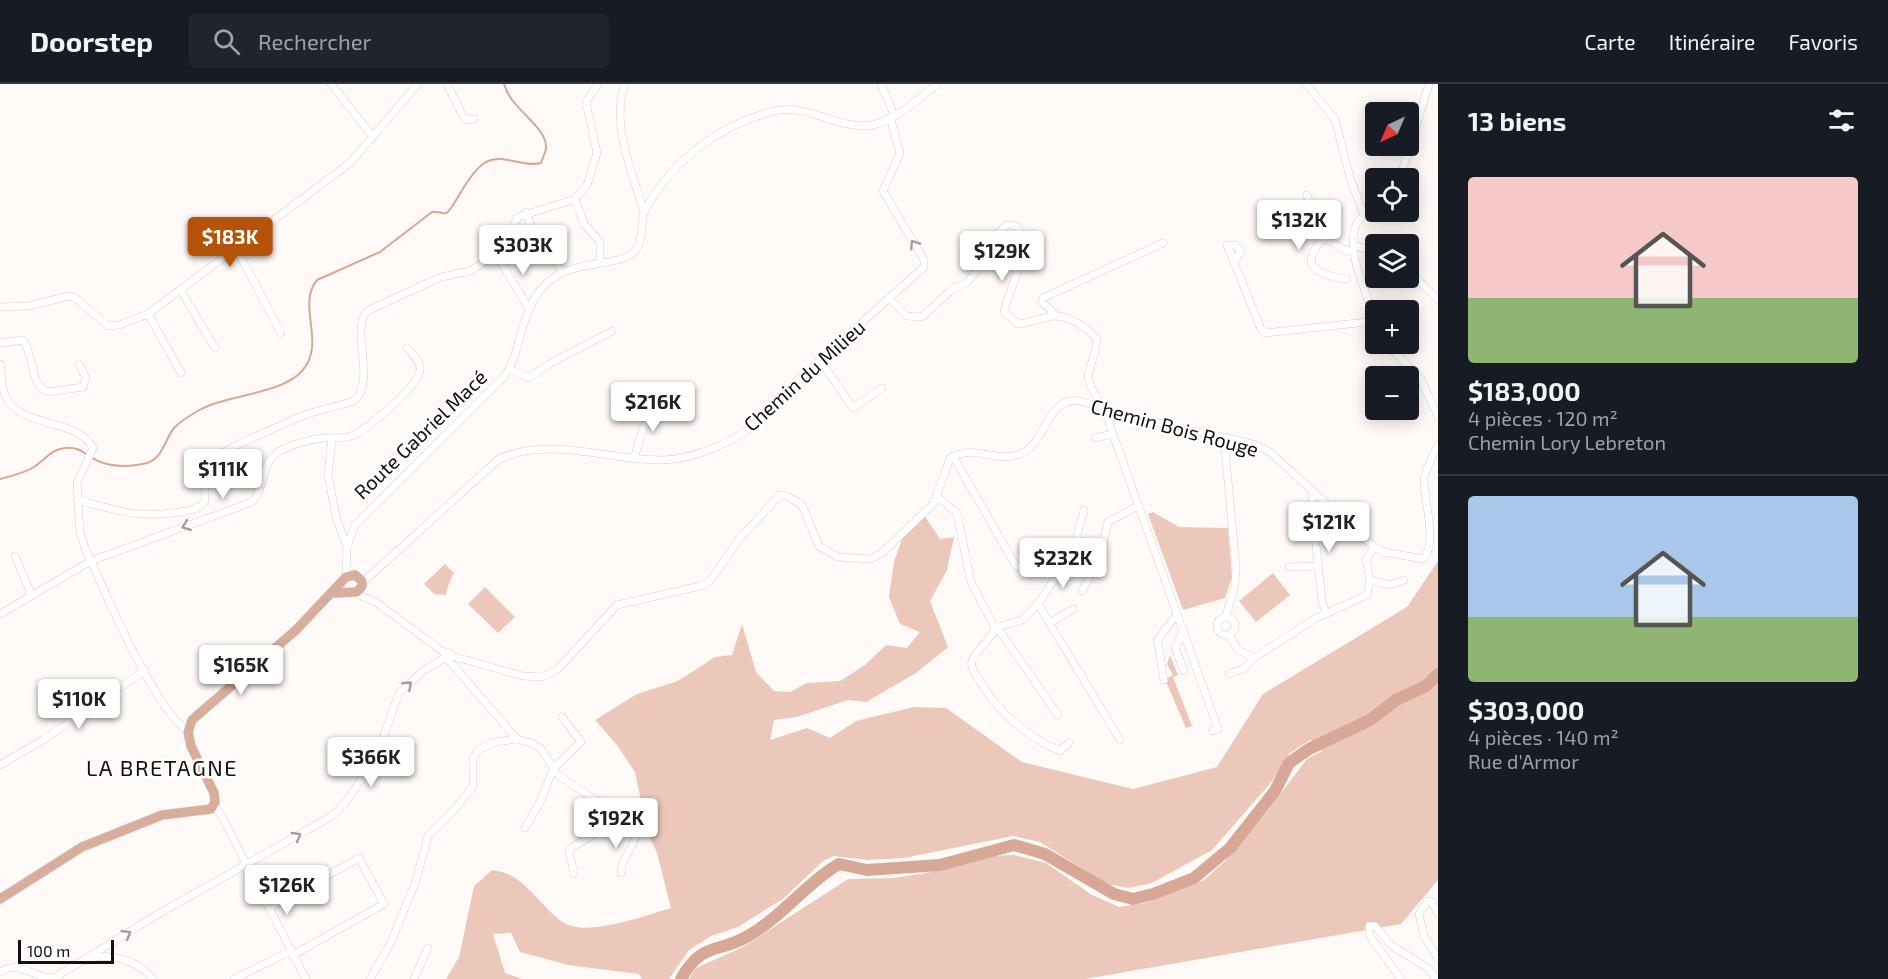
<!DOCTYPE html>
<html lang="fr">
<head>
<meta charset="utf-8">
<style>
	body { margin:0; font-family:"Exo 2",sans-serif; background:#20242c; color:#f1f3f6; height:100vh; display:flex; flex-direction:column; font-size:22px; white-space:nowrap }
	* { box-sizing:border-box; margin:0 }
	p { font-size:20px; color:#9ea1a6 }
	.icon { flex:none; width:33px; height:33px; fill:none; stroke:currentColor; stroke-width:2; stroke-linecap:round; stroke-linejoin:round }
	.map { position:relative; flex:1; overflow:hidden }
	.sheet { display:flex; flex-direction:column; background:#171b24; width:450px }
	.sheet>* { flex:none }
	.needle { width:39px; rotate:224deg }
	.buttons { position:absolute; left:1365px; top:18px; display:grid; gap:12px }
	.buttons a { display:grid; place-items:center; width:54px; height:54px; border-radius:6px; background:#171b24; box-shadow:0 3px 15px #0003; font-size:30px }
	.scale { position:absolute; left:18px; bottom:15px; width:96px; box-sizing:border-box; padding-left:6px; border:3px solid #130f0d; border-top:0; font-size:16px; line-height:21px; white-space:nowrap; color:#130f0d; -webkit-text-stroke:4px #fff; paint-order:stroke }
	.price { position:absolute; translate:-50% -51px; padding:0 14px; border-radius:6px; background:#fff; color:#222; font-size:20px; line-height:39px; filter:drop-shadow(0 2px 3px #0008) }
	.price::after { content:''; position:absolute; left:50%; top:36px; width:18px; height:14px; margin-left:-9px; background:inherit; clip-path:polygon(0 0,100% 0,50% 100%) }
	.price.current { background:#b45309; color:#fff }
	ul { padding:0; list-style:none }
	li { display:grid; align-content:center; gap:12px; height:318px; padding:0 30px }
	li+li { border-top:2px solid #363941 }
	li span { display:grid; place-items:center; height:186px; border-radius:6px; color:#555 }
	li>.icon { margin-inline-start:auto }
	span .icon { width:108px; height:108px; fill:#fffc; stroke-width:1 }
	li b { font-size:26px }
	h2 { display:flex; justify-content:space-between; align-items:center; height:72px; padding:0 30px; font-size:26px }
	header { display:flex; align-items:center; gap:36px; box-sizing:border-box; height:84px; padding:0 30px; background:#171b24; border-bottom:2px solid #363941 }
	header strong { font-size:28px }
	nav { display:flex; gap:33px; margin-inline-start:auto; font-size:21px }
	.search { width:420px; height:54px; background:#20242c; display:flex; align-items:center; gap:15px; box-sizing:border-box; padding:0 21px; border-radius:6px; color:#9ea1a6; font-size:22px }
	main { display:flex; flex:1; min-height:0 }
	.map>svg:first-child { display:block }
</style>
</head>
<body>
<header>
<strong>Doorstep</strong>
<div class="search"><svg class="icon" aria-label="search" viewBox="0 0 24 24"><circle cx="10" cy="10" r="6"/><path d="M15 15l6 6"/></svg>Rechercher</div>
<nav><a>Carte</a><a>Itinéraire</a><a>Favoris</a></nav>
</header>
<main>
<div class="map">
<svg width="1438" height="895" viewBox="0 0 1438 895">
	<rect width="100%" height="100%" fill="#fffaf8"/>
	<g fill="#ebc8b9">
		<path d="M1153 428 1179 443 1228 444 1232 493 1225 514 1183 526 1148 430Z"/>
		<path d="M924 431 940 455 954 453 947 486 930 517 948 563 916 589 866 618 848 616 797 633 774 636 770 656 807 644 830 654 856 637 914 623 946 624 1022 678 1133 705 1217 683 1263 610 1407 523 1438 477V796L1401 840 1085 895H689L696 884 743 863 848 795 894 794 927 789 992 772 1014 771 1046 779 1092 811 1119 823 1145 819 1204 796 1226 776 1269 725 1307 675 1322 667 1320 660 1310 656 1290 669 1273 696 1212 766 1152 799 1128 804 1107 800 1040 758 1013 752 904 774 868 776 833 772 822 778 784 814 738 843 711 852 689 866 669 895H642L639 890 568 881 520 868 511 849 493 850 505 889 522 895H446L459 873 474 802 492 786C514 789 524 800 538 815 547 824 555 834 566 840 591 852 646 831 671 824L657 769 648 750 635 688 617 661 595 636 637 610 678 597 715 573 732 571 742 540 756 588 774 607 790 608 807 599 840 597 865 581 886 561 907 564 920 548 900 540 889 513 894 478 903 452Z"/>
		<path d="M445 480 454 489C452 491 446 508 446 511L434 510 424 500Z"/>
		<path d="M1273 489 1290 511 1256 538 1239 517Z"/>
		<path d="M485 503 515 533 498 549 468 520Z"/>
		<path d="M1170 571 1178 591 1173 593 1192 642 1186 644 1165 595 1173 591 1167 580Z"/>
	</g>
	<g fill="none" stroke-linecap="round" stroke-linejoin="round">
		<path stroke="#d6a895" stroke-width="2" d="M0 395C11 392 25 389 34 383 45 376 51 365 65 364 80 362 85 371 98 377 114 384 130 383 147 379 163 374 165 355 174 344 180 338 189 332 196 328 225 310 281 311 302 287 327 259 296 222 317 196L380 168 432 128C437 127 442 130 446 129 453 127 468 88 486 78 504 69 523 84 541 79 543 72 547 67 546 61 544 41 511 25 504 0"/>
		<path stroke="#d6a895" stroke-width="12" d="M681 895C702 857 718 870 748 852 783 832 805 800 839 780L867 786 940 781 1014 761 1045 770 1114 810 1133 815 1153 810 1194 794 1230 764 1275 707 1289 679 1309 665 1370 636 1396 616 1426 602 1438 590"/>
		<defs>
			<g id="minor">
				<path d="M331 0 373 53"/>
				<path d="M447 0 463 32 467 36 474 35"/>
				<path d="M625 0C610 41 633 89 644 128"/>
				<path d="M881 0 894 31"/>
				<path d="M1306 0 1335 35 1350 94 1364 131"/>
				<path d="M1400 94 1429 0"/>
				<path d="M1307 111 1323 155"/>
				<path d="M575 115 584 140 600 158V178"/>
				<path d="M1376 125C1368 129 1361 132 1357 139 1344 164 1367 211 1376 236"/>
				<path d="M526 128 534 151 549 167 562 188"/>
				<path d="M1301 138 1315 134"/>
				<path d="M1353 161 1376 168"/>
				<path d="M236 164 281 249"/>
				<path d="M497 171 529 225"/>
				<path d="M1234 177 1241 167 1235 161H1227L1261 245 1265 249 1376 237"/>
				<path d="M1408 186 1438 216"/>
				<path d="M1346 195C1319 191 1297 183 1323 155 1335 157 1340 167 1353 167"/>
				<path d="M180 205 215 264"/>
				<path d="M889 214 907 232 922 233 951 206 967 198 977 187 997 150 1007 141H1015C1035 160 1008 207 1004 228L1018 240C1031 239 1044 232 1056 232 1070 232 1090 245 1097 256 1092 296 1077 284 1104 325L1218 645 1213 647"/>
				<path d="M0 223 29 222 69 212 75 214 108 242 119 241 148 230 350 79 418 0"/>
				<path d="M148 230 181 289"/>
				<path d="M1057 232 1042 218 1043 214 1163 159"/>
				<path d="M0 259 23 256C34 270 30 302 48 308L83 303 86 294 79 280"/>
				<path d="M1387 260 1421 296 1438 332"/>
				<path d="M820 276 853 324 882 304"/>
				<path d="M0 280C2 289 1 300 4 308 15 346 76 332 93 364L77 399 80 448 85 464C106 510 151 619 188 648"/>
				<path d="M510 285 529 294 551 279 612 247"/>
				<path d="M1224 353 1236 484 1235 501 1226 532"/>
				<path d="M332 354 328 391 337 437 347 462"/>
				<path d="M1095 354 1112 350"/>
				<path d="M953 372 1016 482 1026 488 1038 478"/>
				<path d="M635 373C643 334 651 324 688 312"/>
				<path d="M1314 410 1310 424 1314 442 1322 518 1326 528"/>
				<path d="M936 412 957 429 971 498 995 544"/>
				<path d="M77 416C116 426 138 435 180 428 189 427 200 425 205 417V386L220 370 241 359 304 331 354 317C377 297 350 246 367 227L441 193 470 187 491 174 497 171 518 133 575 115 587 101 597 69 586 18 598 0"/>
				<path d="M15 472 32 512"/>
				<path d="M1289 483 1317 482"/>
				<path d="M346 493 347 463 355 441 504 293C524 264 518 226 547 199 573 174 621 184 635 167 645 156 639 137 646 124 673 76 721 40 774 27 809 19 840 47 872 41 895 37 920 14 937 0"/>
				<path d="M1370 496 1390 501 1404 496"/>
				<path d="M362 499 499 375C550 352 607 376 661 376 689 376 723 362 746 347 766 333 781 312 798 296 840 258 882 221 924 183V176L883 107 900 69 890 33"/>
				<path d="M1082 507 1101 470 1108 438 1138 422"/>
				<path d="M355 509 377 519 446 570 449 568 452 572 523 592 542 593 557 586 617 521 700 502 710 497 740 454 780 411H785L802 421 819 462 838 473 871 475 883 468 934 419 950 374C973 360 993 378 1017 371 1042 365 1044 328 1066 318 1078 313 1093 322 1105 325 1155 340 1207 349 1257 361L1271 369 1374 463 1384 468 1423 475C1438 460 1424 416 1424 396 1425 385 1434 371 1438 360"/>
				<path d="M1038 520 1120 656"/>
				<path d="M0 530 91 477 252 418C266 403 260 378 280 367 292 360 309 356 323 354 332 353 342 355 351 352 366 347 417 303 420 287 422 278 412 270 407 264"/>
				<circle cx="1226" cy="542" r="9"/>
				<path d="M1050 539 1073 525"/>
				<path d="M997 543 1058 631"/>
				<path d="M995 544C991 557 974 567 972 577 970 583 975 589 978 594 997 628 1024 651 1060 667L1069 659"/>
				<path d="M995 544 1022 536 1038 520 1073 467 1084 426"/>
				<path d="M1184 547 1175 564 1184 587"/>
				<path d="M1229 551 1238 566 1254 574"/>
				<path d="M446 573 517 655 534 660 541 665 558 691 602 720 618 736 571 764 569 767 574 790"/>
				<path d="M1229 590 1243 585 1254 574 1316 534 1367 511 1370 496 1366 476 1374 463"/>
				<path d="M1164 596C1161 582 1161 570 1157 557L1177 530"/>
				<path d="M0 681 43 656 145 586"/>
				<path d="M214 722 221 731 306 895"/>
				<path d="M618 736 636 746 637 751 622 781 621 789"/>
				<path d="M525 744 541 716 553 685 581 658 562 633"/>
				<path d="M269 824 359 774 384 820 293 871"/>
				<path d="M1438 830 1432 818 1427 817 1419 830 1424 852 1438 875"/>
				<path d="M91 874C114 869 138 877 153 895"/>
				<path d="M0 888C20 875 34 895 54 894L160 829 332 732 345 719 375 676 399 609 423 587 446 573"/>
				<path d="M234 895 291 867"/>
				<path d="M370 895 391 858 416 797 428 752 456 724 473 702V674L478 666 495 658 517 655"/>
				<path d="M414 895 428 864"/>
				<path d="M1401 895 1369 851V842H1375L1392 862 1428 884 1436 895"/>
			</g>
			<path id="major" d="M0 815 82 763 162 731 211 725 215 718 214 709 191 662 188 648 192 636 296 546 346 493 355 491 362 497V502L357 508 334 509"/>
		</defs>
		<use href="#minor" stroke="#dacec9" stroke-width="8"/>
		<use href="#major" stroke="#d9d9d8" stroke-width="10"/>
		<use href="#minor" stroke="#fff" stroke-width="7"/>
		<use href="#major" stroke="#d9ad9b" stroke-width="9"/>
	</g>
	<defs><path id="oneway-chevron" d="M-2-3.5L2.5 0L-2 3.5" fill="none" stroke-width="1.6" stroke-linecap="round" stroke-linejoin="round" transform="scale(1.5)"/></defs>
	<g stroke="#a19f9e">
		<use href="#oneway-chevron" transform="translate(914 160) rotate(-123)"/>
		<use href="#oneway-chevron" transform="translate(186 442) rotate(160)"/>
		<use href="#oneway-chevron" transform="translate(408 601) rotate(-43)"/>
		<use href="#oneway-chevron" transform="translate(297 752) rotate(-30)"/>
		<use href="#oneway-chevron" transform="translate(127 850) rotate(-31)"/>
	</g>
	<g text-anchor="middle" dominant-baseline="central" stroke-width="5" stroke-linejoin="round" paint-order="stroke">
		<g font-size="20" fill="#130f0d" stroke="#fff">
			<text transform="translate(804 291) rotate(-42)">Chemin du Milieu</text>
			<text transform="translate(1175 343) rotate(15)">Chemin Bois Rouge</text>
			<text transform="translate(420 350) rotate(-44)">Route Gabriel Macé</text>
		</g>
		<g font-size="22" letter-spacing="1.5" fill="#130f0d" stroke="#fff">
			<text x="162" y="683">LA BRETAGNE</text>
		</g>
	</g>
</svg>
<div class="buttons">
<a><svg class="needle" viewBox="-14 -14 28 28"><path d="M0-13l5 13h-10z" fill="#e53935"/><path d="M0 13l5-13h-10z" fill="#9ea1a6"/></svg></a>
<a><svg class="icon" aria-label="locate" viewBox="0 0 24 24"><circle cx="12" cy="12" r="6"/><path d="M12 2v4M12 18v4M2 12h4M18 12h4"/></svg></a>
<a><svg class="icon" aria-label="layers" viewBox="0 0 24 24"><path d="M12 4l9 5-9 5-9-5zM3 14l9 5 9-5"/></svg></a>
<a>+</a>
<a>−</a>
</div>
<div class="scale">100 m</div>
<b class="price" style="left:1299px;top:167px">$132K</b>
<b class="price current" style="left:230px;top:184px">$183K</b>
<b class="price" style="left:523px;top:192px">$303K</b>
<b class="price" style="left:1002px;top:198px">$129K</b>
<b class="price" style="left:653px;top:349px">$216K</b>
<b class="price" style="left:223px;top:416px">$111K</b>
<b class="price" style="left:1329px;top:469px">$121K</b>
<b class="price" style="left:1063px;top:505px">$232K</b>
<b class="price" style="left:241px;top:612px">$165K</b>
<b class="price" style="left:79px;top:646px">$110K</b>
<b class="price" style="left:371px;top:704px">$366K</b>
<b class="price" style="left:616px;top:765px">$192K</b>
<b class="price" style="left:287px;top:832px">$126K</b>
</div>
<section class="sheet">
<h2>13 biens<svg class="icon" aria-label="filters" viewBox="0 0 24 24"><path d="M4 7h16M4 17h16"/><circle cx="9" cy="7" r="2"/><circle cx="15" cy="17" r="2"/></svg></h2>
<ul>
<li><span style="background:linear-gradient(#f6c9c9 65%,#8fb573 0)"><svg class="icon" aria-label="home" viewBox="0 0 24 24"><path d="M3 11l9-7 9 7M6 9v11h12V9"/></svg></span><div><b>$183,000</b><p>4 pièces · 120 m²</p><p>Chemin Lory Lebreton</p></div></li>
<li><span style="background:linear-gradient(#a9c7e8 65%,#8fb573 0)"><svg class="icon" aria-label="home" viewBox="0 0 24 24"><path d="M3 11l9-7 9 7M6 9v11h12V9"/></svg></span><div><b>$303,000</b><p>4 pièces · 140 m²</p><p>Rue d'Armor</p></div></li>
</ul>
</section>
</main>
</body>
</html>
